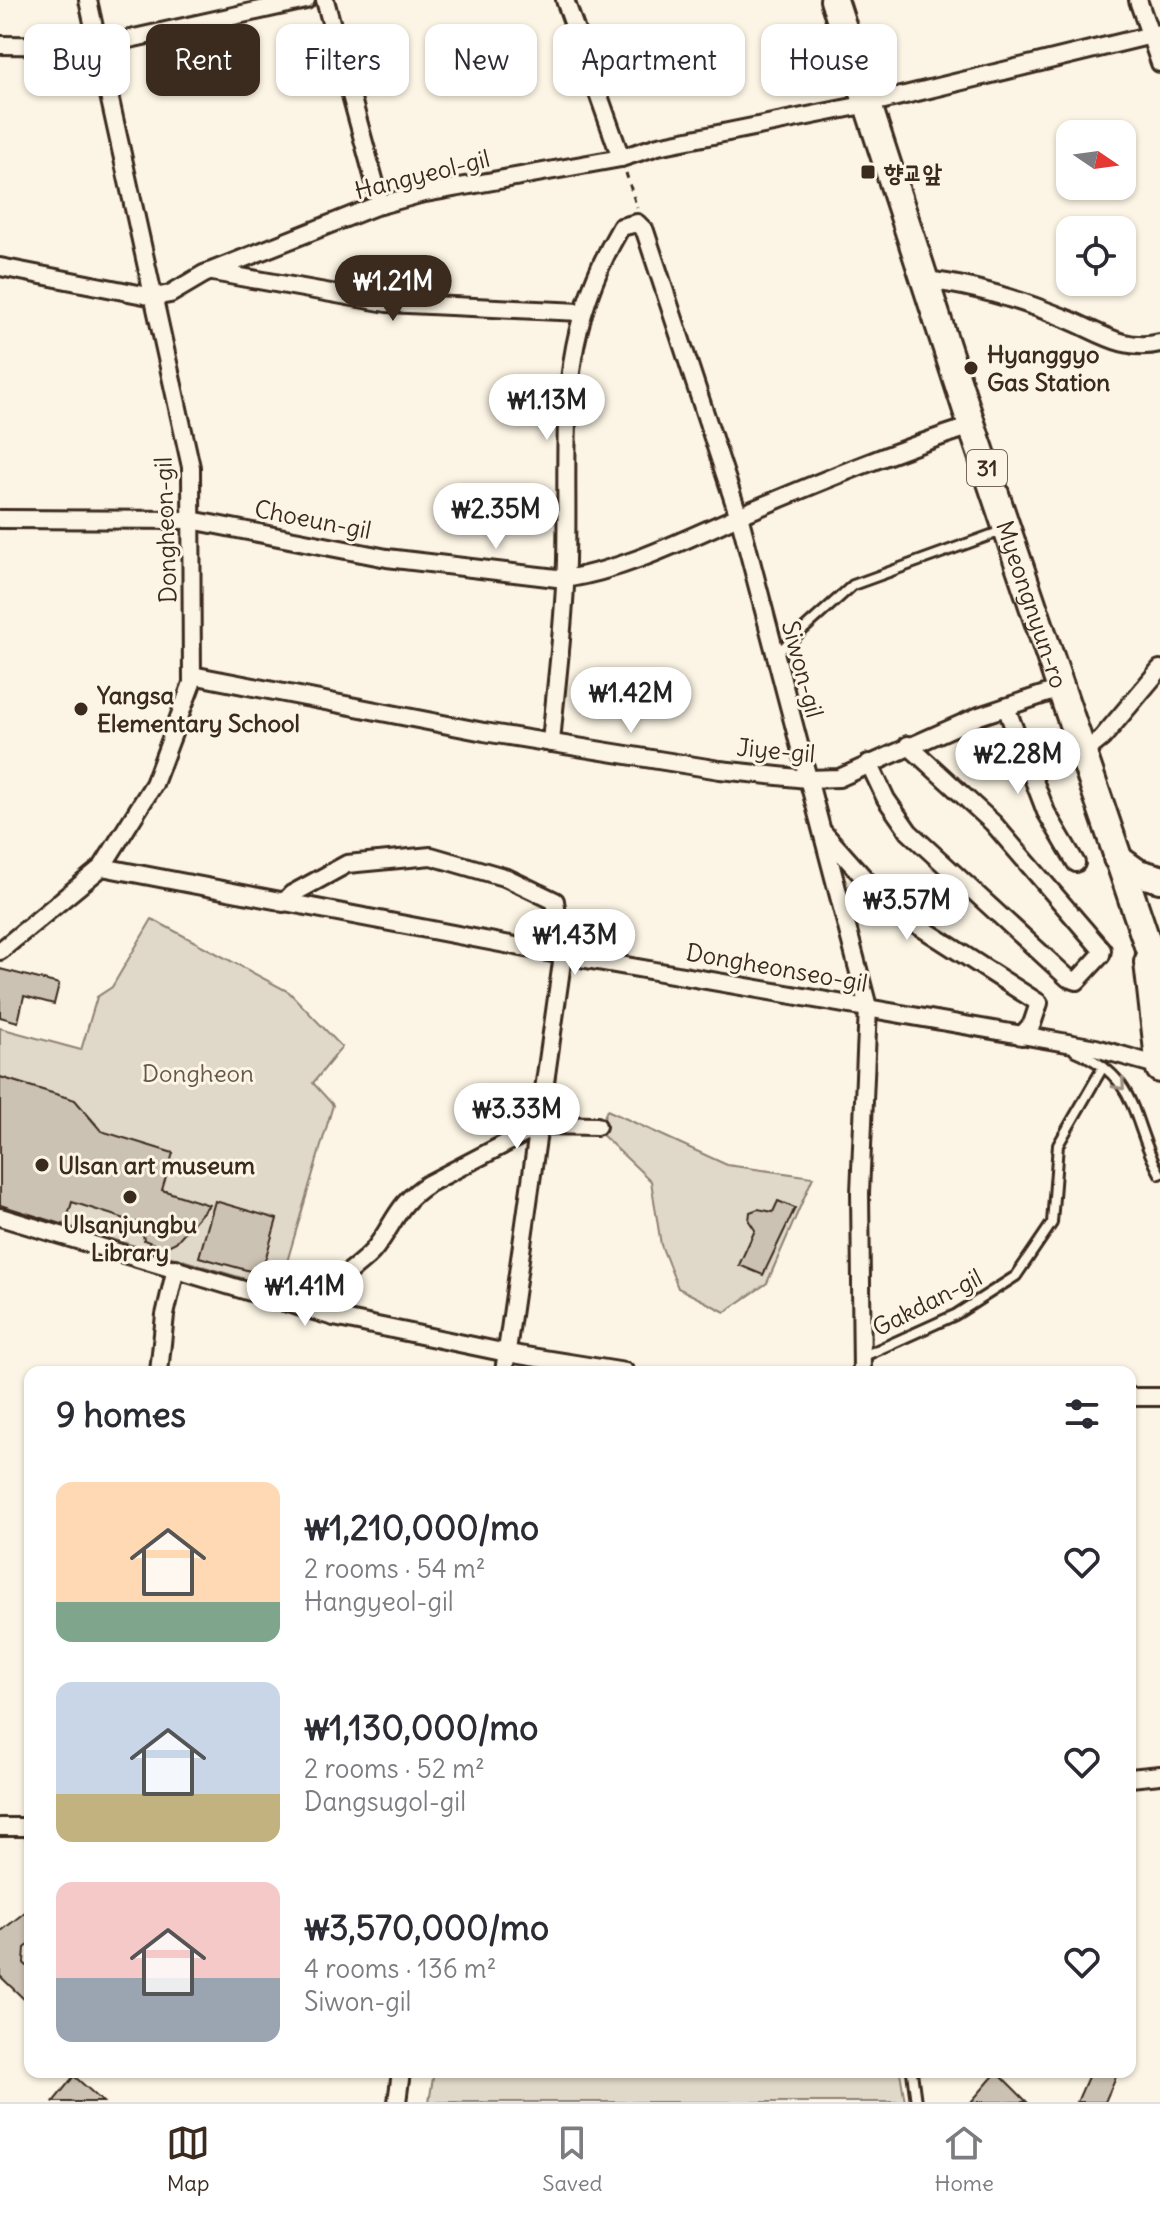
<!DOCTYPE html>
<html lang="en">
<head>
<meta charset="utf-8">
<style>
	body { margin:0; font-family:Delius,"Poor Story",sans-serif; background:#f2f2f3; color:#2b2b33; height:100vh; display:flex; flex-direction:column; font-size:30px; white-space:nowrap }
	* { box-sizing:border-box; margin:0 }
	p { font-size:26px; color:#7c7c81 }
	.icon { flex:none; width:44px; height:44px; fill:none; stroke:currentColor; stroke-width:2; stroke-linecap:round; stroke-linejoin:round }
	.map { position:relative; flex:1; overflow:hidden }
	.details { position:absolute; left:24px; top:1366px; width:1112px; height:712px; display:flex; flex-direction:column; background:#fff; border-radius:16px; box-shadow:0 2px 6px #0004 }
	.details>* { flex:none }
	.hud { position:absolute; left:24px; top:24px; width:1112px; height:72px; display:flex; gap:16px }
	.needle { width:52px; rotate:103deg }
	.buttons { position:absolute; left:1056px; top:120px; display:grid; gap:16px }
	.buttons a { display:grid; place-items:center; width:80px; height:80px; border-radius:16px; background:#fff; box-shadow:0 2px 6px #0004; font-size:40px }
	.price { position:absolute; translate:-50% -68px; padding:0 18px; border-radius:28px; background:#fff; color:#222; font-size:26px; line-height:52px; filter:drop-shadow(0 2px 4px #0008) }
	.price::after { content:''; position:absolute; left:50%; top:48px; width:24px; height:18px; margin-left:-12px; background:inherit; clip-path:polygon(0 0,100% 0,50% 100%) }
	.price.on { background:#3b2a1e; color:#fff }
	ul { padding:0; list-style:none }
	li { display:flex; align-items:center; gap:24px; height:200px; padding:0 32px }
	li span { display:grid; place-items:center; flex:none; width:224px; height:160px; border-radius:16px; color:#555 }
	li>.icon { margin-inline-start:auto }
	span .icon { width:96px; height:96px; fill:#fffc; stroke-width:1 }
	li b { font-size:34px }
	h2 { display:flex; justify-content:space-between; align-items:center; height:96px; padding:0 32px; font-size:34px }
	.tag { padding:0 28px; border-radius:16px; background:#fff; box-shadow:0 2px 6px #0004; font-size:28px; line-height:72px }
	.tag.on { background:#3b2a1e; color:#fff }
	.tabs { display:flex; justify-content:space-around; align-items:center; height:112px; border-top:2px solid #e1e1e2; background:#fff; font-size:22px; color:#7c7c81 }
	.tabs a { display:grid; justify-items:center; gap:4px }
	.tabs .on { color:#3b2a1e }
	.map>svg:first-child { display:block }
</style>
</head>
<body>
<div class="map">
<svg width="1160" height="2102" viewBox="0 0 1160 2102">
	<rect width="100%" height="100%" fill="#fcf5e5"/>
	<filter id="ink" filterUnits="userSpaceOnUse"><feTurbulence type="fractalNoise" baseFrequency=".0125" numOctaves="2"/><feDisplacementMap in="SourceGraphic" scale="16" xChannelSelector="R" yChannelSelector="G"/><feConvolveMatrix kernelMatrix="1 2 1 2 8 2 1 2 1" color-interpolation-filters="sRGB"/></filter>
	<g filter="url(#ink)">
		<g fill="#e0d8c8" stroke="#8e8173" stroke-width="2">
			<path d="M152 919 289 992 342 1047 313 1083 333 1105 279 1289 65 1225 96 1124 75 1100 0 1077V1028L81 1050 97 997 112 987Z"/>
			<path d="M607 1110 727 1165 813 1177 767 1283 725 1312 678 1288 661 1245 651 1181 598 1131Z"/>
			<path d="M434 2072H900L905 2102H429Z"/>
		</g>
		<g fill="#ccc2b3" stroke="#3b2a1e" stroke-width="2">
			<path d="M0 969 59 984 54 1004 24 996 18 1022 0 1017Z"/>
			<path d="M0 1077 75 1100 101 1131 173 1153 162 1190 209 1205 176 1242 164 1248 144 1240 141 1224 72 1202 65 1225 0 1205Z"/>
			<path d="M215 1201 277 1219 261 1274 199 1257Z"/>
			<path d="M778 1201 795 1208 763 1275 739 1265 755 1230 749 1221 750 1212 758 1209 773 1212Z"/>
			<path d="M30 1908V1944L25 1948 24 1963 30 1969V2005L0 1976V1932Z"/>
			<path d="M997 2072 1027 2102H971Z"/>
			<path d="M1090 2072H1118L1105 2102H1077Z"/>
			<path d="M74 2076 103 2102H53Z"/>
		</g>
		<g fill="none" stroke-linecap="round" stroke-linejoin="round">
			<defs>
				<g id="service">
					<path d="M776 654 853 585 1002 531"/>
					<path d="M1075 1051C1142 1079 1130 1122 1160 1174"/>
					<path d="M862 1357 955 1315 1016 1276 1052 1223 1058 1145 1103 1067"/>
					<path d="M912 2072 916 2102"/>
				</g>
				<g id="minor">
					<path d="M325 0 381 205"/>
					<path d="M565 0 621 158"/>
					<path d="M1138 0 1160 63"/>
					<path d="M0 45 98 46 306 0"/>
					<path d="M0 267 154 297 170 294 204 274 373 207 420 194 621 158 658 146 868 104 1160 33"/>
					<path d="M213 272 387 303 581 312"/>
					<path d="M925 280C972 285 1023 301 1067 319 1099 332 1124 352 1160 343"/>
					<path d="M0 519 191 520 387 558 565 579C627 569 686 539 743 514 819 482 894 451 972 426"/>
					<path d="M192 675 484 732 720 770 807 779 839 778 979 716 1060 689"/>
					<path d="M1006 707 1046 812 1076 863"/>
					<path d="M551 743C556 682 565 621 566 560 569 433 553 342 621 227L637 223 645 231 741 523 868 1007 860 1193 862 1372"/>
					<path d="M1082 754 1102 738 1160 669"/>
					<path d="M869 763 886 799 909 832 1068 978 1077 981 1101 955 1102 950 993 823 908 745"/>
					<path d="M824 833 874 889 911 921 1039 1003 1032 1024 1021 1036"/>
					<path d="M102 867 563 955 1096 1048 1160 1066"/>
					<path d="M283 903 292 894 347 864 431 856 507 878 555 901 563 955 504 1372"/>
					<path d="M0 951 102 867 154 784 192 683 191 467 88 0"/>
					<path d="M0 1217 334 1317 507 1353 625 1372"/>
					<path d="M302 1307C324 1289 353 1272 372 1252 394 1226 396 1204 428 1184L541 1125 597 1126"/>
					<path d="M159 1372 165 1315 176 1268"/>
					<path d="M1130 1397H1160"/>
					<path d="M1130 1778 1160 1775"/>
					<path d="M0 1827H30"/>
					<path d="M397 2102 401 2072"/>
				</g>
				<g id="primary">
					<path id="s1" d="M834 0 972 426 1160 981"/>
					<path d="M1117 858 1138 873 1160 879"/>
					<path d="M1148 962 1160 1069"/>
				</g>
			</defs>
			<use href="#service" stroke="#3b2a1e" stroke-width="14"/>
			<use href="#minor" stroke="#3b2a1e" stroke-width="22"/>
			<use href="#primary" stroke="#3b2a1e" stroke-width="32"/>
			<path stroke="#3b2a1e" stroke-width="3" stroke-dasharray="6 6" stroke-linecap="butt" d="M626 173 637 208"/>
			<use href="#service" stroke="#fcf5e5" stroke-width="8"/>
			<use href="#minor" stroke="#fcf5e5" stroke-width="16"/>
			<use href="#primary" stroke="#fcf5e5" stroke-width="26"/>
		</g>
		<defs><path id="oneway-chevron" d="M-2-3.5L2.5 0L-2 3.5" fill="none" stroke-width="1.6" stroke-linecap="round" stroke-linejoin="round" transform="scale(2)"/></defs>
		<use stroke="#9c9082" href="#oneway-chevron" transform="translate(1120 1085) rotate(49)"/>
	</g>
	<g fill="#3b2a1e" stroke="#fcf5e5" stroke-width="3">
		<rect x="860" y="164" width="16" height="16" rx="4"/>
		<circle cx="971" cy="368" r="8"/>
		<circle cx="81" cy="709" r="8"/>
		<circle cx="42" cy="1165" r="8"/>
		<circle cx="130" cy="1197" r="8"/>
	</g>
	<g text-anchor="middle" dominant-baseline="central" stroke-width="6" stroke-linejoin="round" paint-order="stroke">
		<rect fill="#fcf5e5" stroke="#75675a" stroke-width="2" x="967" y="450" width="40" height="36" rx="6"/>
		<g font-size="22" font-weight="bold" fill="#3b2a1e">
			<text x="987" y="468">31</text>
		</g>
		<g font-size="24" font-weight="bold" fill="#3b2a1e" stroke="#fcf5e5" text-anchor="start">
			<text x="884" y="172">향교앞</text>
			<text x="987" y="354">Hyanggyo<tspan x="987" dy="28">Gas Station</tspan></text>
			<text x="97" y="695">Yangsa<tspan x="97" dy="28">Elementary School</tspan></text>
			<text x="58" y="1165">Ulsan art museum</text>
			<text x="130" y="1224" text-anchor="middle">Ulsanjungbu<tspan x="130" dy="28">Library</tspan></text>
		</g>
		<g font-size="24" fill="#3b2a1e" stroke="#fcf5e5">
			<text transform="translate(422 174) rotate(-14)">Hangyeol-gil</text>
			<text transform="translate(313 519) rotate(11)">Choeun-gil</text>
			<text transform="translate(165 530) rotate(-92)">Dongheon-gil</text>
			<text stroke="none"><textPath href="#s1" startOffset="636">Myeongnyun-ro</textPath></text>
			<text transform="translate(803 669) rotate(75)">Siwon-gil</text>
			<text transform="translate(776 750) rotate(5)">Jiye-gil</text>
			<text transform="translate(777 967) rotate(10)">Dongheonseo-gil</text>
			<text transform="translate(927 1302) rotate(-27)">Gakdan-gil</text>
		</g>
		<g font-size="24" fill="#645648" stroke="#fcf5e5">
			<text x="198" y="1073">Dongheon</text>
		</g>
	</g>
</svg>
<div class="buttons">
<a><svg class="needle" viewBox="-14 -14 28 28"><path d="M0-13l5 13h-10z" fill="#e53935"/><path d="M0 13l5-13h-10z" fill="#7c7c81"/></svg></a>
<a><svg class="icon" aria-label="locate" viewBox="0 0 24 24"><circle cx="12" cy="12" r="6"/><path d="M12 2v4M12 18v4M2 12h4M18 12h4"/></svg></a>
</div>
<b class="price on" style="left:393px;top:323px">₩1.21M</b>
<b class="price" style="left:547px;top:442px">₩1.13M</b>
<b class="price" style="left:496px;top:551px">₩2.35M</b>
<b class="price" style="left:631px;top:735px">₩1.42M</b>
<b class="price" style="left:1018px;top:796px">₩2.28M</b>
<b class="price" style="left:907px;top:942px">₩3.57M</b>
<b class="price" style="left:575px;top:977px">₩1.43M</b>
<b class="price" style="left:517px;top:1151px">₩3.33M</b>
<b class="price" style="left:305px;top:1328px">₩1.41M</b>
<div class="hud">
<a class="tag">Buy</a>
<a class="tag on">Rent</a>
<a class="tag">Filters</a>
<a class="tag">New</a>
<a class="tag">Apartment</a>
<a class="tag">House</a>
</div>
<section class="details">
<h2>9 homes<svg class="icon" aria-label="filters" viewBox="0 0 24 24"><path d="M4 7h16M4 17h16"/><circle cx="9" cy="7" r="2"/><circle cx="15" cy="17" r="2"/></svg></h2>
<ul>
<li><span style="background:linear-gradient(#ffd9b3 75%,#7fa58c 0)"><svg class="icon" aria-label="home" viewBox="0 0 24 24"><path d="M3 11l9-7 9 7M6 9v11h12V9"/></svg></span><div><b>₩1,210,000/mo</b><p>2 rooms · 54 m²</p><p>Hangyeol-gil</p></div><svg class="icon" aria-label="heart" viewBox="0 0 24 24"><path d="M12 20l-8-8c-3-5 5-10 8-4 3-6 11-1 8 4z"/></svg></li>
<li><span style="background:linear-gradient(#c9d6e8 70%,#c2b280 0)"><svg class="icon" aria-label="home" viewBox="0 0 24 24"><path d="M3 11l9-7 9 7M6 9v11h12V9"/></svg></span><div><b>₩1,130,000/mo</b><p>2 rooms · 52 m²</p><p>Dangsugol-gil</p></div><svg class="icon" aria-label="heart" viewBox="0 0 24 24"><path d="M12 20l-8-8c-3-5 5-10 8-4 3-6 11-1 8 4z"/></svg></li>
<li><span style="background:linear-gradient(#f6c9c9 60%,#9aa5b1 0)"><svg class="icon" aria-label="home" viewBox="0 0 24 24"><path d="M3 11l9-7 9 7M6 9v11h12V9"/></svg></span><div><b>₩3,570,000/mo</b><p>4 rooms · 136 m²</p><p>Siwon-gil</p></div><svg class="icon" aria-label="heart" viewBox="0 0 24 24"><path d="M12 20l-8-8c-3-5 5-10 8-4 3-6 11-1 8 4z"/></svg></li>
</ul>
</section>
</div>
<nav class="tabs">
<a class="on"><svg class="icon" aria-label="map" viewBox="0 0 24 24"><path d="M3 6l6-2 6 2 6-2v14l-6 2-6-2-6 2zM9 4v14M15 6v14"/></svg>Map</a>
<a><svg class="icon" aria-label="saved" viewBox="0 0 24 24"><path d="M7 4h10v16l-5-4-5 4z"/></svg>Saved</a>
<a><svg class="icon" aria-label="home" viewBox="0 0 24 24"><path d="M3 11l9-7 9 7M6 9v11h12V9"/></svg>Home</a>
</nav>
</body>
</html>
